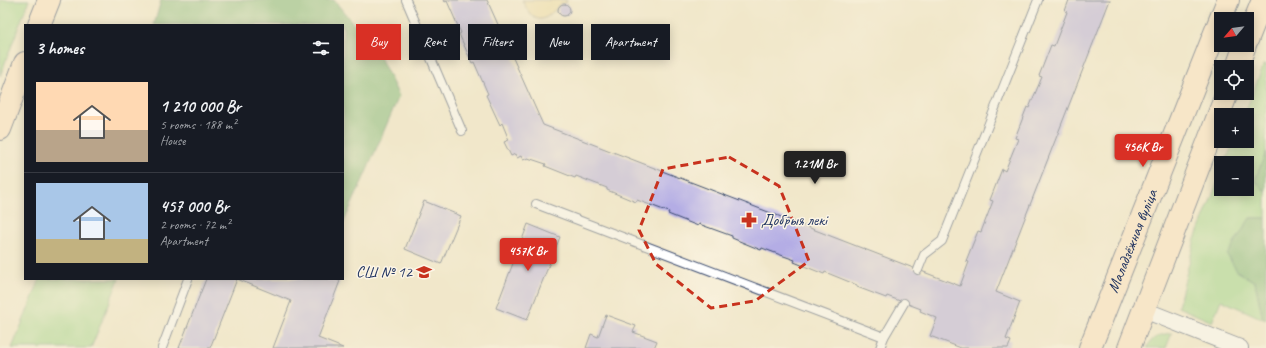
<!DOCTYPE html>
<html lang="en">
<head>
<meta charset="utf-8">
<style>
	body { margin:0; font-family:Caveat,sans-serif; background:#242831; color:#f1f3f6; height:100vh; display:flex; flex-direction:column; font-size:15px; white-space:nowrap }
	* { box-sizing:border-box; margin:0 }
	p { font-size:13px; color:#9ea1a6 }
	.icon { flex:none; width:22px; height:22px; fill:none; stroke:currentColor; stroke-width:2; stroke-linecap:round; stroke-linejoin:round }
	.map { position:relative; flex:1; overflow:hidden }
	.panel { position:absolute; left:24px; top:24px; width:320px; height:256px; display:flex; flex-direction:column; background:#171b24; border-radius:0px; box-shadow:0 2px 10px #0003 }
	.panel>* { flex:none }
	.top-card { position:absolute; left:356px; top:24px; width:380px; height:36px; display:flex; gap:8px }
	.needle { width:26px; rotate:241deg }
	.buttons { position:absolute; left:1214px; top:12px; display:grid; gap:8px }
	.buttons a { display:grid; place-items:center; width:40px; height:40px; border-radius:0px; background:#171b24; box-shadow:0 2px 10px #0003; font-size:20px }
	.price { position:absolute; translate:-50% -34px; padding:0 9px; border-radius:4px; background:#d93025; color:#fff; font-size:13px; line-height:26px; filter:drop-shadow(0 1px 2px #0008) }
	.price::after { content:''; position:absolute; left:50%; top:24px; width:12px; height:9px; margin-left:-6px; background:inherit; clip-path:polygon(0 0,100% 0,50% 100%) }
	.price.active { background:#222; color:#fff }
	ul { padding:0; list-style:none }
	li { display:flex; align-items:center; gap:12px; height:100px; padding:0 12px }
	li+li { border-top:1px solid #363941 }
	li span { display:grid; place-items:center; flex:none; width:112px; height:80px; border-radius:0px; color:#555 }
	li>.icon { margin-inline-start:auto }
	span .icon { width:48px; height:48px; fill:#fffc; stroke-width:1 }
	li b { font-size:17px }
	h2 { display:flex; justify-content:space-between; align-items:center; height:48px; padding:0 12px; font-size:17px }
	.tag { padding:0 14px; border-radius:0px; background:#171b24; box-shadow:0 2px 10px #0003; font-size:14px; line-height:36px }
	.tag.active { background:#d93025; color:#fff }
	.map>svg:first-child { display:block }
</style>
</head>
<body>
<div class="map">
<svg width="1266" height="348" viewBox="0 0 1266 348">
	<rect width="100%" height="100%" fill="#fcf5e5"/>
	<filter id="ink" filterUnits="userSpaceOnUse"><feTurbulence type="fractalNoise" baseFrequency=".025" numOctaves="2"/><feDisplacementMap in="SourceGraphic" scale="8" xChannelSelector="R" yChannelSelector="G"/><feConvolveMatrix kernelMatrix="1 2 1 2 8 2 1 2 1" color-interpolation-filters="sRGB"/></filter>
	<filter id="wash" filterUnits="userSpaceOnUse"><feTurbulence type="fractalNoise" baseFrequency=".012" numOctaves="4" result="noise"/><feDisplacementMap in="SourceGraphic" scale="16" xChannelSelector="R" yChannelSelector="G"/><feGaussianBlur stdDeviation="0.9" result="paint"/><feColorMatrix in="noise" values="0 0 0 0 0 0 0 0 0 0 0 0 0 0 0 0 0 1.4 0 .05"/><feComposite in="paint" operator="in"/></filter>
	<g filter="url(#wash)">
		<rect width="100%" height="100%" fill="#f1e7ca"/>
		<g fill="#99d487" stroke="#5a8272">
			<path d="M0 0H29L0 76Z"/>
			<path d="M1266 64V152L1255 180 1266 193V218H1250L1237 271 1255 282 1263 319 1221 300 1212 322 1178 307 1195 239 1221 174V189H1247V163H1225L1234 141H1247V115H1244L1263 66Z"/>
			<path d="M40 279H119L91 348H12Z"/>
			<path d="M1172 333 1166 348H1147C1151 337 1161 334 1172 333Z"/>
		</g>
		<g fill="#7ab674" stroke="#4a7269">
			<path d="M161 0H334L379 55 399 96 365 175 343 224V25H154Z"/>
			<path d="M1266 152V193L1255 180Z"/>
			<path d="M1250 218H1266V320L1263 319 1255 282 1237 271 1227 255Z"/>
		</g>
		<path fill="#eeda9e" stroke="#84847e" d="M522 0H567L565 4H560C543 25 534 25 522 0Z"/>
		<g id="blocks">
			<g fill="#b4ade5">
				<path d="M444 0H487L543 125 960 286 969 262 966 261 978 231 981 232 993 201 990 200 1002 169 1005 171 1018 139 1015 138 1027 107 1029 108 1042 77 1039 76 1051 45 1054 46 1067 12 1065 11 1069 0H1110L996 292 1020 302 1006 339 1011 341 1008 348H961L930 336 937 318 920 311 921 309 887 296 886 298 857 287V285L825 272 824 274 794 262 795 260 778 254 762 248 761 250 732 238V236L699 224 698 226 668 214 669 212 637 200 636 202 607 190V188L576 176 575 178 545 166 546 164 528 158 523 160 521 156 517 158 515 154 511 156 504 142 509 140 502 123 500 125 486 95 488 94 474 62 472 63 459 34 461 33 447 1 445 2Z"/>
				<circle cx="564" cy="10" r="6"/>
				<path d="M424 201 461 216 441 264 405 249Z"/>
				<path d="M528 224 560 237 527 320 496 308Z"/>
				<path d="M206 279H335L340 281 318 338 343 348H273L291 301 237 279 210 348H179Z"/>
				<path d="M606 315 636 326 633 332 657 341 654 348H586L591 334 598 337Z"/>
			</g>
		</g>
	</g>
	<g filter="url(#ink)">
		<use href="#blocks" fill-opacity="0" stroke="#3b4b6e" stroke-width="1"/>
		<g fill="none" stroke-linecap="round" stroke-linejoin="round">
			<defs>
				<g id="lane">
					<path d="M406 0 462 131"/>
					<path d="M536 204 884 337"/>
					<path d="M918 270 924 255 942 241 1038 0"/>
					<path d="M162 348 188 279"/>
					<path d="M880 348 884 337 904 303"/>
				</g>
				<path id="street" d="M1144 310 1240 348"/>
				<g id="secondary">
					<path d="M39 25 49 0"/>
					<path d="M1247 40 1263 0"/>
					<path d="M1237 67 1245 45"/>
					<path d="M0 129 25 63"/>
					<path id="s1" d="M1090 348 1228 0"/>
					<path d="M1129 348 1227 93"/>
				</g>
			</defs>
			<use href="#lane" stroke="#3b4b6e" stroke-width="10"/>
			<use href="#street" stroke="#3b4b6e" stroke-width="18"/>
			<use href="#secondary" stroke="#3b4b6e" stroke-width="24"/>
			<use href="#lane" stroke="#fff" stroke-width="8"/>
			<use href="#street" stroke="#fff" stroke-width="16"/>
			<use href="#secondary" stroke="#ffe4c6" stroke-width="22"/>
		</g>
	</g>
	<path d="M0 0H1266V348H0ZM729 157 779 186 809 261 755 301 711 308 656 264 639 230 663 169Z" fill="#f1e7ca" fill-opacity=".55" fill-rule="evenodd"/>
	<path fill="none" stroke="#c8321e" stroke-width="3" stroke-dasharray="8 5" stroke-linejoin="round" d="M729 157 779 186 809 261 755 301 711 308 656 264 639 230 663 169Z"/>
	<defs>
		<symbol id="pharmacy-bare" viewBox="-9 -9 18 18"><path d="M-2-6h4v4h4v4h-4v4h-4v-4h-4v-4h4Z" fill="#c8321e" stroke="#fcf5e5" stroke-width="2.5" paint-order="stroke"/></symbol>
		<symbol id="school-bare" viewBox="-9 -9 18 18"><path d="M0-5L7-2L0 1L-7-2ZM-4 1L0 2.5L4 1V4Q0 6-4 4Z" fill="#c8321e" stroke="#fcf5e5" stroke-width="2.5" paint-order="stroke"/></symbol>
	</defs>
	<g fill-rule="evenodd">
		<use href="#pharmacy-bare" x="738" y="209" width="22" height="22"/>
		<use href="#school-bare" x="413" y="261" width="22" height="22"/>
	</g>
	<g text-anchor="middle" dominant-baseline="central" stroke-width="3" stroke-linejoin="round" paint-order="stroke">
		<g font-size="16" fill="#1b2f5e" stroke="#fcf5e5" text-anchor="start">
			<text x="761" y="220">Добрыя лекі</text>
			<text x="412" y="272" text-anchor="end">СШ № 12</text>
		</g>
		<g font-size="16" fill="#1b2f5e" stroke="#fcf5e5">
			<text stroke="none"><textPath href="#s1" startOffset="115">Маладзёжная вуліца</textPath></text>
		</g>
	</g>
</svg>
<div class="buttons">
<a><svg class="needle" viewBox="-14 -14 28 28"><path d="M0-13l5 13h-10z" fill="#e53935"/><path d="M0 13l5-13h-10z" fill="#9ea1a6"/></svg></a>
<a><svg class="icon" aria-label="locate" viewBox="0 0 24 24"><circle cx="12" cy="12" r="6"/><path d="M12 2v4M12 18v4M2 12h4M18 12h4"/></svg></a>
<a>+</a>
<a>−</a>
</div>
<b class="price" style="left:1143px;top:168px">456K Br</b>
<b class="price active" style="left:815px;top:185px">1.21M Br</b>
<b class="price" style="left:528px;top:272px">457K Br</b>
<div class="top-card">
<a class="tag active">Buy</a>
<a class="tag">Rent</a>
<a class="tag">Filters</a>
<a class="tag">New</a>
<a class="tag">Apartment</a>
</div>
<section class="panel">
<h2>3 homes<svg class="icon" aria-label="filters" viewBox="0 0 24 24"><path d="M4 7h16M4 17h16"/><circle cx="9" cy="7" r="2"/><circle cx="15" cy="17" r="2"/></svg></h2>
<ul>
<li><span style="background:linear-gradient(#ffd9b3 60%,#b9a48a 0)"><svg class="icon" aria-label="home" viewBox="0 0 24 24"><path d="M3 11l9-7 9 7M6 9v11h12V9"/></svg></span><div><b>1 210 000 Br</b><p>5 rooms · 188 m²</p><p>House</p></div></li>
<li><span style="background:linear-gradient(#a9c7e8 70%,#c2b280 0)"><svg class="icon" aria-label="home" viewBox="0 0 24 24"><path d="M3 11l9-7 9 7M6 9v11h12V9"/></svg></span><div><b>457 000 Br</b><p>2 rooms · 72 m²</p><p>Apartment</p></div></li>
</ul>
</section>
</div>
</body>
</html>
